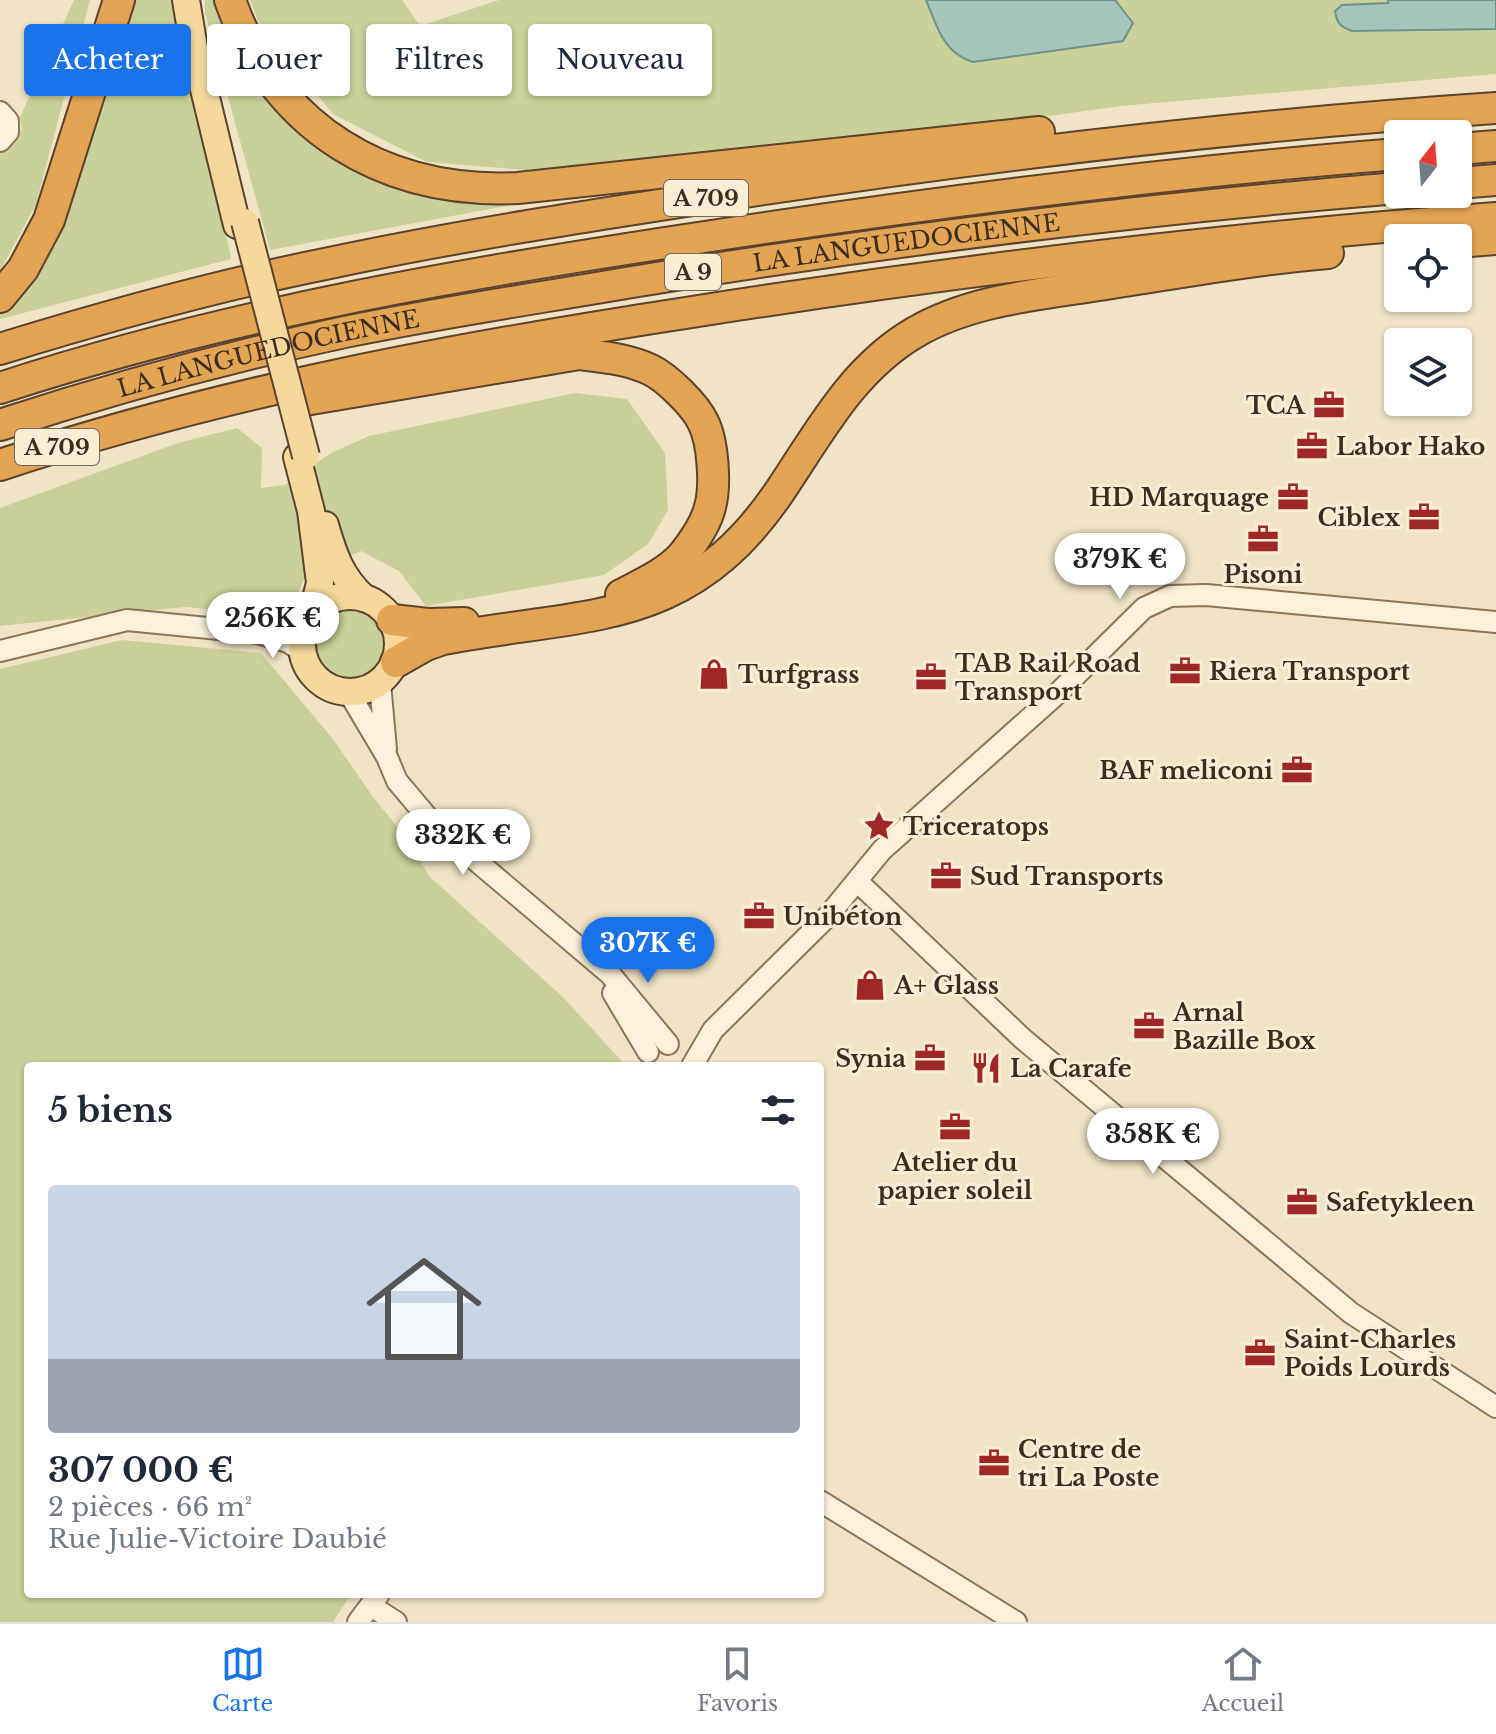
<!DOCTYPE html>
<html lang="fr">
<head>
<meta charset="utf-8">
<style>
	body { margin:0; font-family:"Libre Baskerville",serif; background:#f2f2f3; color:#1f2937; height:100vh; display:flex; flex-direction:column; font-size:30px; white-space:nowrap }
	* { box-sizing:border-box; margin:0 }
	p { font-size:26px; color:#747a83 }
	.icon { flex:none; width:44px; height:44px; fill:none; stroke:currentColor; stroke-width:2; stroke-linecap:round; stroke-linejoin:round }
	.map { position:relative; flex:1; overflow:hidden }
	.details { position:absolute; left:24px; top:1062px; width:800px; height:536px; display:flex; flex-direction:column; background:#fff; border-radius:8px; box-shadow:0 2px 6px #0004 }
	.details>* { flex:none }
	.banner { position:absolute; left:24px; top:24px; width:800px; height:72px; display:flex; gap:16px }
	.needle { width:52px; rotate:17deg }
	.fabs { position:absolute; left:1384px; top:120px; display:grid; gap:16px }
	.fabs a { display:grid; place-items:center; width:88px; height:88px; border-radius:8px; background:#fff; box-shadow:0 2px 6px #0004; font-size:40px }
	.price { position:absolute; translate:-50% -68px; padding:0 18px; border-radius:28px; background:#fff; color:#222; font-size:26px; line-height:52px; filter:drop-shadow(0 2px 4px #0008) }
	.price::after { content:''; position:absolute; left:50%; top:48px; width:24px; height:18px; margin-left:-12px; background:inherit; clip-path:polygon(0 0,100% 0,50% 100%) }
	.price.selected { background:#1a73e8; color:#fff }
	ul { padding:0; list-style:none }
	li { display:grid; align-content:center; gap:16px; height:424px; padding:0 24px }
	li span { display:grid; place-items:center; height:248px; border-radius:8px; color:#555 }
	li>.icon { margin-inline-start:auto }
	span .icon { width:144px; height:144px; fill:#fffc; stroke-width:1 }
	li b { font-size:34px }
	h2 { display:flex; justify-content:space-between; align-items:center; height:96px; padding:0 24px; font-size:34px }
	.pill { padding:0 28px; border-radius:8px; background:#fff; box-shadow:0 2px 6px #0004; font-size:28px; line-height:72px }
	.pill.selected { background:#1a73e8; color:#fff }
	.dock { display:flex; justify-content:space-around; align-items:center; height:112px; border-top:2px solid #e0e1e3; background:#fff; font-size:22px; color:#747a83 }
	.dock a { display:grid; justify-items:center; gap:4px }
	.dock .selected { color:#1a73e8 }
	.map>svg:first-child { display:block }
</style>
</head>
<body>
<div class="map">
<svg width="1496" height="1622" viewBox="0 0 1496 1622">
	<rect width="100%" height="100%" fill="#f1e4c6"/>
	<g fill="#c9d099">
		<path d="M74 0H90L36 204 0 271V154L22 129 20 117Z"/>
		<path d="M128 0H182L231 259 0 319V310Z"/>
		<path d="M205 0H216L218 14 248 76 286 122 334 158 457 198 511 205 270 250 205 13Z"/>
		<path d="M250 0H402L420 26 499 0H1496V74L1121 106 730 160 574 174 427 162 333 114 260 26Z"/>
		<path d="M575 393 627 399 665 453 668 510 648 544 604 575 426 606 399 571 361 551 306 575 294 601 266 615 186 607 0 626V508L178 443 237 428 262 448 261 488 285 485 331 453 369 436Z"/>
		<circle cx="349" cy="645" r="36"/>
		<path d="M122 640 261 653 333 739 373 797 408 840 429 876 564 998 626 1066H28V1594H351L333 1622H0V669Z"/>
	</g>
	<g fill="#a7c4bc" stroke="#6d938a" stroke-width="2">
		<path d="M926 0H1115L1133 23 1123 41 973 62C943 53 937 26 926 0Z"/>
		<path d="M1388 0H1496V29L1352 31C1341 27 1337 24 1335 11L1342 5 1388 3Z"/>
	</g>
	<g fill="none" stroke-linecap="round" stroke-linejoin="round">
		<defs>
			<g id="minor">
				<path d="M0 112 8 121V132L0 141"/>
				<path d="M265 632 308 622"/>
				<path d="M0 651 127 620 258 633 288 642 303 652"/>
				<path d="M380 683 386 749"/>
				<path d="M349 693 387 757 397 781 434 825 610 974 668 1044"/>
				<path d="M858 882 1023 1039 1351 1313 1496 1407"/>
				<path d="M613 993 648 1052"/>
				<path d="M692 1066 713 1030 828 916 882 850 1058 693 1144 608 1170 596 1206 595 1496 622"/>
				<path d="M820 1501 1016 1622"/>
				<path d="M371 1606 396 1622"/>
				<path d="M358 1622 379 1594"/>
			</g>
			<g id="major">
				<path d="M186 0 194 48 237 225"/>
				<path d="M297 457 311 511 320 583 312 615"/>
				<path d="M325 525C334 556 341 577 364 598"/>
				<circle cx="350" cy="644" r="48"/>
			</g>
			<g id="highway">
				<path d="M230 0C275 129 384 194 518 188L1039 132"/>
				<path d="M1458 149 1496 146"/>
				<path d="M1458 183 1496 180"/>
				<path d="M1458 242 1496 239"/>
				<path d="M0 297 23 269 49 220 119 0"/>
				<path d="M0 349C107 316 215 286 325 264 461 235 600 214 738 193 989 155 1242 125 1496 108"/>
				<path d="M0 388C233 312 476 271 718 235 944 201 1170 172 1398 154"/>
				<path d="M299 401 579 354C604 357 628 359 651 370 667 378 695 405 703 422 713 441 716 486 710 507 706 524 694 541 683 555 667 573 642 584 621 595"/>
				<path id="s1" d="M0 425C113 388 228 357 345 332 438 313 532 299 626 283 882 241 1139 209 1398 188"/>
				<path d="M0 465C227 390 457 348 692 312 959 270 1227 238 1496 218"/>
				<path d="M392 620 428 624 464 623"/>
				<path d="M396 662 426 645 443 639C589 611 688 629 782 488 820 431 853 369 914 333 973 298 1046 294 1112 283 1184 272 1255 259 1328 253"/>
			</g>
		</defs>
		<use href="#minor" stroke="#8d755a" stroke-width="24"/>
		<use href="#major" stroke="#5b432e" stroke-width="30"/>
		<use href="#highway" stroke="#5b432e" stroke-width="34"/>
		<use href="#minor" stroke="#fbf1da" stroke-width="20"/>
		<use href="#major" stroke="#f5d99c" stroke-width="26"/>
		<use href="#highway" stroke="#e3a453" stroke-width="30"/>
		<defs>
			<path id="major-bridge" d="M245 222 306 456"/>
		</defs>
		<use href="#major-bridge" stroke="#5b432e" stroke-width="30" stroke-linecap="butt"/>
		<use href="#major-bridge" stroke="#f5d99c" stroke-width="26"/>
	</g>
	<defs>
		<symbol id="office-bare" viewBox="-9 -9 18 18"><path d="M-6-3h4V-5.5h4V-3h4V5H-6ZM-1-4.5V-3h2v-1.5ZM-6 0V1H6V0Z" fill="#a02728" stroke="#f8eed6" stroke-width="2.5" paint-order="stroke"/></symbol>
		<symbol id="shop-bare" viewBox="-9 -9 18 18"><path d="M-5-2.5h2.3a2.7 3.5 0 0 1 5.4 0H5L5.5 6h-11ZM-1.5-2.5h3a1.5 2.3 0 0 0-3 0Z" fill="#a02728" stroke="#f8eed6" stroke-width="2.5" paint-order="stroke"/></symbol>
		<symbol id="sight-bare" viewBox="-9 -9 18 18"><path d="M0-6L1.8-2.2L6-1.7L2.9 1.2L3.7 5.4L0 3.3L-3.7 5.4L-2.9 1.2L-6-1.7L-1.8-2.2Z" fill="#a02728" stroke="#f8eed6" stroke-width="2.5" paint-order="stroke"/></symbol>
		<symbol id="restaurant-bare" viewBox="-9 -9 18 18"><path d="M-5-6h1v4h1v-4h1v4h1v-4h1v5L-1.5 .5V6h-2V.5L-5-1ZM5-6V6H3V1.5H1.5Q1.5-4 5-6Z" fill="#a02728" stroke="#f8eed6" stroke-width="2.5" paint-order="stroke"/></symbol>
	</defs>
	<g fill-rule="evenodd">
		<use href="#office-bare" x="1307" y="383" width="44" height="44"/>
		<use href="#office-bare" x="1290" y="424" width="44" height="44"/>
		<use href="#office-bare" x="1271" y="475" width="44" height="44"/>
		<use href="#office-bare" x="1402" y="495" width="44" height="44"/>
		<use href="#office-bare" x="1241" y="517" width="44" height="44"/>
		<use href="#office-bare" x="1163" y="649" width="44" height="44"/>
		<use href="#shop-bare" x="692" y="652" width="44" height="44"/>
		<use href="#office-bare" x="909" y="655" width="44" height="44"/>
		<use href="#office-bare" x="1275" y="748" width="44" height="44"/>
		<use href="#sight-bare" x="857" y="804" width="44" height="44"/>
		<use href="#office-bare" x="924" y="854" width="44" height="44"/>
		<use href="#office-bare" x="737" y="894" width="44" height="44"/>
		<use href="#shop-bare" x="848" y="963" width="44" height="44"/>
		<use href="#office-bare" x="1127" y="1004" width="44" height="44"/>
		<use href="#office-bare" x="908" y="1036" width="44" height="44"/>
		<use href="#restaurant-bare" x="964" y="1046" width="44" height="44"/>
		<use href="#office-bare" x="933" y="1105" width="44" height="44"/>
		<use href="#office-bare" x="1280" y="1180" width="44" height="44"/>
		<use href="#office-bare" x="1238" y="1331" width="44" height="44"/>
		<use href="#office-bare" x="972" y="1441" width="44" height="44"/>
	</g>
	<g text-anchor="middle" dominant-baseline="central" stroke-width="6" stroke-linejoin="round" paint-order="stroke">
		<g fill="#f8eed6" stroke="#756756" stroke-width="2">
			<rect x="664" y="180" width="84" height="36" rx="6"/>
			<rect x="665" y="254" width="56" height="36" rx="6"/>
			<rect x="15" y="429" width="84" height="36" rx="6"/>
		</g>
		<g font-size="22" font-weight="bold" fill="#3d2d1f">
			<text x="706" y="198">A 709</text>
			<text x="693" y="272">A 9</text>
			<text x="57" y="447">A 709</text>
		</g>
		<g font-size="24" fill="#3d2d1f" stroke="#f8eed6">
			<text stroke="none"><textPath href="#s1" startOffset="926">LA LANGUEDOCIENNE</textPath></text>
			<text stroke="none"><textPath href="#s1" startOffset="278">LA LANGUEDOCIENNE</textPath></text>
		</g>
		<g font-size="24" font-weight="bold" fill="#3d2d1f" stroke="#f8eed6" text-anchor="start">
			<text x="1305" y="405" text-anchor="end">TCA</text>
			<text x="1336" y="446">Labor Hako</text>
			<text x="1269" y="497" text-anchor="end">HD Marquage</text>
			<text x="1400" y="517" text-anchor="end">Ciblex</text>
			<text x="1263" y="574" text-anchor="middle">Pisoni</text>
			<text x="955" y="663">TAB Rail Road<tspan x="955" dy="28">Transport</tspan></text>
			<text x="1209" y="671">Riera Transport</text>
			<text x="738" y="674">Turfgrass</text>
			<text x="1273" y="770" text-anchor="end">BAF meliconi</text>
			<text x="903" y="826">Triceratops</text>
			<text x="970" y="876">Sud Transports</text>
			<text x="783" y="916">Unibéton</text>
			<text x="894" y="985">A+ Glass</text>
			<text x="1173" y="1012">Arnal<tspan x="1173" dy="28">Bazille Box</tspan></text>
			<text x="906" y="1058" text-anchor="end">Synia</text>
			<text x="1010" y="1068">La Carafe</text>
			<text x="955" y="1162" text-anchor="middle">Atelier du<tspan x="955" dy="28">papier soleil</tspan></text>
			<text x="1326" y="1202">Safetykleen</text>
			<text x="1284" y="1339">Saint-Charles<tspan x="1284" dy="28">Poids Lourds</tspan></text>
			<text x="1018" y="1449">Centre de<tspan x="1018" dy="28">tri La Poste</tspan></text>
		</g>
	</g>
</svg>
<div class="fabs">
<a><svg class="needle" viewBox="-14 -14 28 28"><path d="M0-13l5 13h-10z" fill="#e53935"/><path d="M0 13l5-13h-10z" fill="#747a83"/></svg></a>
<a><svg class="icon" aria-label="locate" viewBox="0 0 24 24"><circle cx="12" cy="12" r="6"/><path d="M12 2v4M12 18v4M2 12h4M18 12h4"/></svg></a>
<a><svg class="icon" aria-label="layers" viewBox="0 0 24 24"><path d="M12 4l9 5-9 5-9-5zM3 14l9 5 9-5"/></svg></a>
</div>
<b class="price" style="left:1120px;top:601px">379K €</b>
<b class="price" style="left:273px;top:660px">256K €</b>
<b class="price" style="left:463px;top:877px">332K €</b>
<b class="price selected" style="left:648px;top:985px">307K €</b>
<b class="price" style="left:1153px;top:1176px">358K €</b>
<div class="banner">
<a class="pill selected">Acheter</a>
<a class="pill">Louer</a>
<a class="pill">Filtres</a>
<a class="pill">Nouveau</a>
</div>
<section class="details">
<h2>5 biens<svg class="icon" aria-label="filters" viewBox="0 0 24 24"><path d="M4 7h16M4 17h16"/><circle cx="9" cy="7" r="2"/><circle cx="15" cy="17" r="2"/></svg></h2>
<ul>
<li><span style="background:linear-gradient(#c9d6e8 70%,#9aa5b1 0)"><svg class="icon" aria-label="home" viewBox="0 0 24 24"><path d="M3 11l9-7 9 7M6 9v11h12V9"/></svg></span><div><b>307 000 €</b><p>2 pièces · 66 m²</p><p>Rue Julie-Victoire Daubié</p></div></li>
</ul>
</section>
</div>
<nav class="dock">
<a class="selected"><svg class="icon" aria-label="map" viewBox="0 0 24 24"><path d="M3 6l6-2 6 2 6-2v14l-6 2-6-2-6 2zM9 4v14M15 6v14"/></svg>Carte</a>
<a><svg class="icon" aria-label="saved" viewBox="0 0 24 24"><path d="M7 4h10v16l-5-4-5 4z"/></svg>Favoris</a>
<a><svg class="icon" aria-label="home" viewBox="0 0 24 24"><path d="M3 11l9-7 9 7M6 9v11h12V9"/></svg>Accueil</a>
</nav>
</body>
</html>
